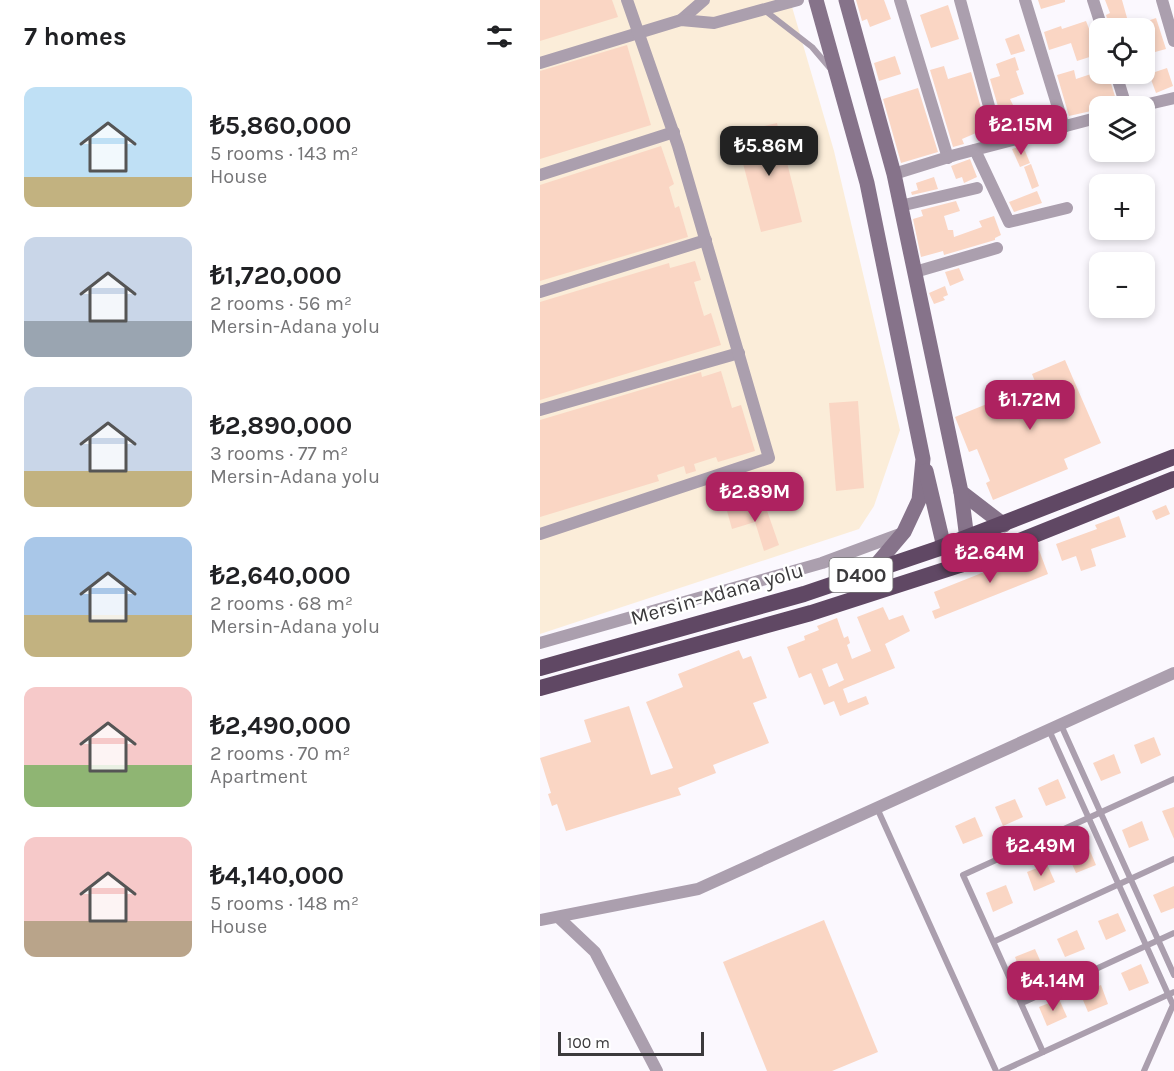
<!DOCTYPE html>
<html lang="en">
<head>
<meta charset="utf-8">
<style>
	body { margin:0; font-family:Karla,sans-serif; background:#f2f2f2; color:#202124; height:100vh; display:flex; flex-direction:column; font-size:22px; white-space:nowrap }
	* { box-sizing:border-box; margin:0 }
	p { font-size:20px; color:#757577 }
	.icon { flex:none; width:33px; height:33px; fill:none; stroke:currentColor; stroke-width:2; stroke-linecap:round; stroke-linejoin:round }
	.map { position:relative; flex:1; overflow:hidden }
	.sheet { display:flex; flex-direction:column; background:#fff; width:540px }
	.sheet>* { flex:none }
	.buttons { position:absolute; left:549px; top:18px; display:grid; gap:12px }
	.buttons a { display:grid; place-items:center; width:66px; height:66px; border-radius:12px; background:#fff; box-shadow:0 3px 9px #0003; font-size:30px }
	.scale { position:absolute; left:18px; bottom:15px; width:146px; box-sizing:border-box; padding-left:6px; border:3px solid #3b3a3c; border-top:0; font-size:16px; line-height:21px; white-space:nowrap; color:#3b3a3c; -webkit-text-stroke:4px #fff; paint-order:stroke }
	.price { position:absolute; translate:-50% -51px; padding:0 14px; border-radius:12px; background:#ae2260; color:#fff; font-size:20px; line-height:39px; filter:drop-shadow(0 2px 3px #0008) }
	.price::after { content:''; position:absolute; left:50%; top:36px; width:18px; height:14px; margin-left:-9px; background:inherit; clip-path:polygon(0 0,100% 0,50% 100%) }
	.price.on { background:#222; color:#fff }
	ul { padding:0; list-style:none }
	li { display:flex; align-items:center; gap:18px; height:150px; padding:0 24px }
	li span { display:grid; place-items:center; flex:none; width:168px; height:120px; border-radius:12px; color:#555 }
	li>.icon { margin-inline-start:auto }
	span .icon { width:72px; height:72px; fill:#fffc; stroke-width:1 }
	li b { font-size:26px }
	h2 { display:flex; justify-content:space-between; align-items:center; height:72px; padding:0 24px; font-size:26px }
	main { display:flex; flex:1; min-height:0 }
	.map>svg:first-child { display:block }
</style>
</head>
<body>
<main>
<section class="sheet">
<h2>7 homes<svg class="icon" aria-label="filters" viewBox="0 0 24 24"><path d="M4 7h16M4 17h16"/><circle cx="9" cy="7" r="2"/><circle cx="15" cy="17" r="2"/></svg></h2>
<ul>
<li><span style="background:linear-gradient(#bfe0f5 75%,#c2b280 0)"><svg class="icon" aria-label="home" viewBox="0 0 24 24"><path d="M3 11l9-7 9 7M6 9v11h12V9"/></svg></span><div><b>₺5,860,000</b><p>5 rooms · 143 m²</p><p>House</p></div></li>
<li><span style="background:linear-gradient(#c9d6e8 70%,#9aa5b1 0)"><svg class="icon" aria-label="home" viewBox="0 0 24 24"><path d="M3 11l9-7 9 7M6 9v11h12V9"/></svg></span><div><b>₺1,720,000</b><p>2 rooms · 56 m²</p><p>Mersin-Adana yolu</p></div></li>
<li><span style="background:linear-gradient(#c9d6e8 70%,#c2b280 0)"><svg class="icon" aria-label="home" viewBox="0 0 24 24"><path d="M3 11l9-7 9 7M6 9v11h12V9"/></svg></span><div><b>₺2,890,000</b><p>3 rooms · 77 m²</p><p>Mersin-Adana yolu</p></div></li>
<li><span style="background:linear-gradient(#a9c7e8 65%,#c2b280 0)"><svg class="icon" aria-label="home" viewBox="0 0 24 24"><path d="M3 11l9-7 9 7M6 9v11h12V9"/></svg></span><div><b>₺2,640,000</b><p>2 rooms · 68 m²</p><p>Mersin-Adana yolu</p></div></li>
<li><span style="background:linear-gradient(#f6c9c9 65%,#8fb573 0)"><svg class="icon" aria-label="home" viewBox="0 0 24 24"><path d="M3 11l9-7 9 7M6 9v11h12V9"/></svg></span><div><b>₺2,490,000</b><p>2 rooms · 70 m²</p><p>Apartment</p></div></li>
<li><span style="background:linear-gradient(#f6c9c9 70%,#b9a48a 0)"><svg class="icon" aria-label="home" viewBox="0 0 24 24"><path d="M3 11l9-7 9 7M6 9v11h12V9"/></svg></span><div><b>₺4,140,000</b><p>5 rooms · 148 m²</p><p>House</p></div></li>
</ul>
</section>
<div class="map">
<svg width="634" height="1071" viewBox="0 0 634 1071">
	<rect width="100%" height="100%" fill="#fbf8fe"/>
	<path fill="#fbedd9" d="M0 0H250L294 151 360 430 334 506 319 529 0 634Z"/>
	<g fill="#fad6c4" fill-rule="evenodd">
		<path d="M0 0H72L78 17 0 41Z"/>
		<path d="M316 0H344L351 19 330 27 327 19 322 21Z"/>
		<path d="M498 0H525V2L501 9Z"/>
		<path d="M565 0H582L589 25 570 28 566 15 570 13Z"/>
		<path d="M408 5 419 39 391 48 380 15Z"/>
		<path d="M616 18 626 49 604 55V28L590 27Z"/>
		<path d="M546 21 559 54 537 61 531 43 509 50 504 32 521 26 522 29Z"/>
		<path d="M479 34 485 51 471 55 465 39Z"/>
		<path d="M87 45 111 125 0 159V71Z"/>
		<path d="M355 56 361 74 339 81 334 63Z"/>
		<path d="M475 57 479 70 476 71 484 94 470 99 473 105 459 110 450 79 460 76 456 64Z"/>
		<path d="M404 66 408 79 431 72 444 119 439 120 443 130 422 139 424 144 413 147 390 70Z"/>
		<path d="M627 68 633 86 616 93 609 74Z"/>
		<path d="M534 70 536 79 560 71V74H568L578 106H560V109L529 116 517 75Z"/>
		<path d="M378 88 398 152 361 163 343 99Z"/>
		<path d="M237 123 262 222 221 232 195 133Z"/>
		<path d="M121 146 134 184 129 187 135 208 139 206 148 237 0 281V185Z"/>
		<path d="M483 146 490 163 480 167 472 149Z"/>
		<path d="M430 159 437 177 424 183 422 177 416 179 411 166Z"/>
		<path d="M491 164 499 186 492 189 484 167Z"/>
		<path d="M394 177 398 189 372 195 371 192 378 190 376 183Z"/>
		<path d="M497 191 502 203 474 212 469 202Z"/>
		<path d="M416 201 420 211 404 216 408 230H413L414 237 442 227 439 221 454 216 461 235 455 238V240L404 255 403 251 381 257 373 219 383 216 381 210Z"/>
		<path d="M155 261 161 280 154 282 164 316 171 313 181 345 0 400V302L129 263 130 268Z"/>
		<path d="M419 268 424 280 410 286 405 272Z"/>
		<path d="M405 286 408 295 403 297 405 300 394 304 389 293Z"/>
		<path d="M525 360 561 443 524 459 528 469 453 500 446 483 450 481 437 449 429 452 415 417 496 384 492 374Z"/>
		<path d="M181 371 192 408 201 405 215 451 178 462 176 457 154 464 156 471 146 474 144 466 117 475 119 481 0 517V420L161 372 162 377Z"/>
		<path d="M318 401 324 488 296 491 289 403Z"/>
		<path d="M224 502 239 545 224 551 215 522 192 529 187 511Z"/>
		<path d="M626 505 630 514 616 520 612 511Z"/>
		<path d="M579 516 586 537 551 549 556 566 541 571 536 556 522 561 516 544 557 529 555 525Z"/>
		<path d="M499 550 508 574 395 619 392 611 400 608 394 592Z"/>
		<path d="M343 607 349 620 363 615 370 631 345 644 355 668 303 689 308 703 326 696 329 704 300 716 294 701 284 705 271 673 259 678 247 647 265 640 264 636 279 630 277 626 297 618 304 638 308 636 310 643 307 645 312 659 331 651 317 617ZM297 663 304 680 289 687 282 669Z"/>
		<path d="M199 650 203 659 211 656 227 698 213 703 229 743 173 765 176 773 138 788 141 795 26 831 17 804 12 806 8 794 11 793 0 758 51 742 44 720 89 706 111 775 133 768 106 702 143 687 138 674Z"/>
		<path d="M614 737 621 755 601 764 594 745Z"/>
		<path d="M574 754 581 773 561 781 553 763Z"/>
		<path d="M518 779 526 798 506 806 498 788Z"/>
		<path d="M475 799 483 817 463 826 455 807Z"/>
		<path d="M634 807V839L622 811Z"/>
		<path d="M435 817 443 836 423 844 415 826Z"/>
		<path d="M602 821 609 840 589 848 582 830Z"/>
		<path d="M548 846 556 865 536 873 528 855Z"/>
		<path d="M507 864 515 882 494 891 487 872Z"/>
		<path d="M466 885 473 903 453 912 446 893Z"/>
		<path d="M634 886V908L621 913 613 895Z"/>
		<path d="M578 913 586 931 566 940 558 921Z"/>
		<path d="M284 920 338 1052 292 1071H227L183 962Z"/>
		<path d="M537 930 545 949 525 957 517 939Z"/>
		<path d="M495 949 503 967 482 976 475 957Z"/>
		<path d="M601 964 609 983 589 991 581 973Z"/>
		<path d="M561 985 568 1004 548 1012 540 993Z"/>
		<path d="M519 999 527 1017 507 1026 499 1007Z"/>
	</g>
	<g fill="none" stroke-linecap="round" stroke-linejoin="round">
		<g stroke="#ab9fae" stroke-width="6">
			<path d="M223 9 272 47 289 67"/>
			<path d="M521 725 634 975"/>
			<path d="M509 730 633 1005 604 1071"/>
			<path d="M337 808 456 1071"/>
			<path d="M455 941 634 859"/>
			<path d="M482 1003 634 933"/>
			<path d="M503 1052 423 875 634 779"/>
			<path d="M462 1071 634 992"/>
		</g>
		<g stroke="#ab9fae" stroke-width="12">
			<path d="M360 0 408 158"/>
			<path d="M420 0 459 143"/>
			<path d="M485 0 524 127"/>
			<path d="M553 0 562 28"/>
			<path d="M622 0 634 41"/>
			<path d="M141 20 164 0"/>
			<path d="M0 63 141 20 174 23 258 0"/>
			<path d="M576 74 586 106"/>
			<path d="M600 106 634 98"/>
			<path d="M435 150 469 222 527 208"/>
			<path d="M354 174 415 155 560 117"/>
			<path d="M0 175 134 132"/>
			<path d="M360 206 437 188"/>
			<path d="M375 272 457 248"/>
			<path d="M0 292 166 240"/>
			<path d="M0 410 199 353"/>
			<path d="M0 534 229 458 138 146 87 0"/>
			<path d="M0 643 282 563 363 533"/>
			<path d="M18 917 55 952 117 1071"/>
			<path d="M0 920 158 889 634 673"/>
		</g>
		<g stroke="#86738a" stroke-width="15">
			<path d="M276 0 327 183 383 459 379 500 364 532 330 572"/>
			<path d="M306 0 354 174 421 492 464 525"/>
			<path d="M386 471 404 547 420 565"/>
			<path d="M420 565 427 539 421 492"/>
		</g>
		<g stroke="#604864" stroke-width="16">
			<path d="M0 668 264 594 397 549 634 457"/>
			<path d="M0 688 271 613 420 565 634 479"/>
		</g>
	</g>
	<g text-anchor="middle" dominant-baseline="central" stroke-width="5" stroke-linejoin="round" paint-order="stroke">
		<rect fill="#fff" stroke="#767576" stroke-width="1.5" x="289.5" y="558" width="63" height="34" rx="4.5"/>
		<g font-size="20" font-weight="bold" fill="#3b3a3c">
			<text x="321" y="575">D400</text>
		</g>
		<g font-size="21" fill="#3b3a3c" stroke="#fff">
			<text transform="translate(177 594) rotate(-16)">Mersin-Adana yolu</text>
		</g>
	</g>
</svg>
<div class="buttons">
<a><svg class="icon" aria-label="locate" viewBox="0 0 24 24"><circle cx="12" cy="12" r="6"/><path d="M12 2v4M12 18v4M2 12h4M18 12h4"/></svg></a>
<a><svg class="icon" aria-label="layers" viewBox="0 0 24 24"><path d="M12 4l9 5-9 5-9-5zM3 14l9 5 9-5"/></svg></a>
<a>+</a>
<a>−</a>
</div>
<div class="scale">100 m</div>
<b class="price" style="left:481px;top:156px">₺2.15M</b>
<b class="price on" style="left:229px;top:177px">₺5.86M</b>
<b class="price" style="left:490px;top:431px">₺1.72M</b>
<b class="price" style="left:215px;top:523px">₺2.89M</b>
<b class="price" style="left:450px;top:584px">₺2.64M</b>
<b class="price" style="left:501px;top:877px">₺2.49M</b>
<b class="price" style="left:513px;top:1012px">₺4.14M</b>
</div>
</main>
</body>
</html>
